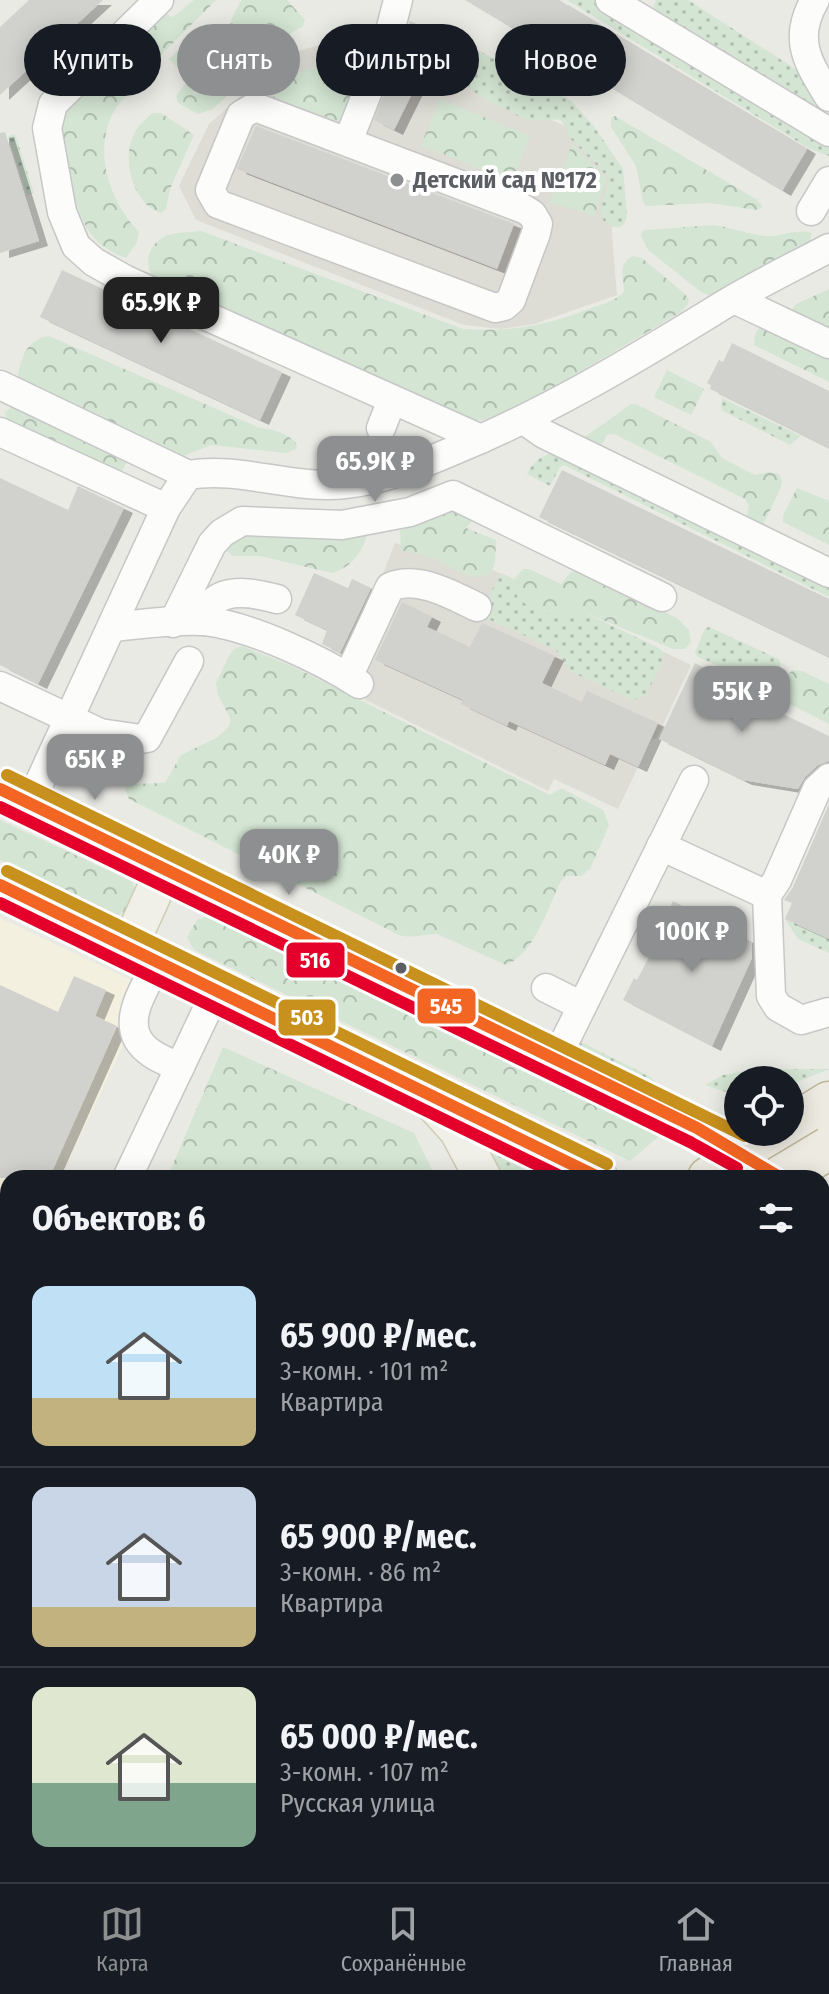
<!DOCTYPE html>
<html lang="ru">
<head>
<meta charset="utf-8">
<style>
	body { margin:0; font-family:"Fira Sans Condensed",sans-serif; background:#20242c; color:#f1f3f6; height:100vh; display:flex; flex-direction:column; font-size:30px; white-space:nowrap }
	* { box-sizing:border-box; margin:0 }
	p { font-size:26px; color:#9ea1a6 }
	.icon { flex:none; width:44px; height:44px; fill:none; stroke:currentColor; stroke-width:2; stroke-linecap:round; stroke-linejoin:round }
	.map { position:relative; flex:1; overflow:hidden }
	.details { position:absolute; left:0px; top:1170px; width:830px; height:712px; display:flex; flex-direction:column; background:#171b24; border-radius:24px 24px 0 0; box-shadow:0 4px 20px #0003 }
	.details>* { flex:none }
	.top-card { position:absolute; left:24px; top:24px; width:782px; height:72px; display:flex; gap:16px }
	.controls { position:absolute; left:724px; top:1066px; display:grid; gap:16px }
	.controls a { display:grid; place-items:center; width:80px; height:80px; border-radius:50%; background:#171b24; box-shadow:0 4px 20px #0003; font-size:40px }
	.price { position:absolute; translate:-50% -68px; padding:0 18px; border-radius:16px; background:#8d8f90; color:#fff; font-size:26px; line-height:52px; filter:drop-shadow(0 2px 4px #0008) }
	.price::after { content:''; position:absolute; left:50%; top:48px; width:24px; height:18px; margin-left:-12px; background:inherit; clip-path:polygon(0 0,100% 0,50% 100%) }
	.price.selected { background:#222; color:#fff }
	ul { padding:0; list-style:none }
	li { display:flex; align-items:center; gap:24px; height:200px; padding:0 32px }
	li+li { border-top:2px solid #363941 }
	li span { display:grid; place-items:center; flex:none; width:224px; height:160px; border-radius:16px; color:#555 }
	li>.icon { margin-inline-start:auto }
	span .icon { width:96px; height:96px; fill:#fffc; stroke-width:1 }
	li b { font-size:34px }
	h2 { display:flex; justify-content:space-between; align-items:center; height:96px; padding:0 32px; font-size:34px }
	.pill { padding:0 28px; border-radius:36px; background:#171b24; box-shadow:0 4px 20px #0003; font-size:28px; line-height:72px }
	.pill.selected { background:#8d8f90; color:#fff }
	.menu { display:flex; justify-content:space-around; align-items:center; height:112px; border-top:2px solid #363941; background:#171b24; font-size:22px; color:#9ea1a6 }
	.menu a { display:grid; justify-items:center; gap:4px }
	.menu .selected { color:#8d8f90 }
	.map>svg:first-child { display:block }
</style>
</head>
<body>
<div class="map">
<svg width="829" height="1882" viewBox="0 0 829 1882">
	<defs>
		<pattern id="grass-dots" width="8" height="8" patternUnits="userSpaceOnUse" patternTransform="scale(2)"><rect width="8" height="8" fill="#d4e5d3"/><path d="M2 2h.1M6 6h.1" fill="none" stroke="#afbdaf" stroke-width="1.8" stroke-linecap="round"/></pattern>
		<pattern id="forest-crowns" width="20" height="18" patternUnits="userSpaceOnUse" patternTransform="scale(2)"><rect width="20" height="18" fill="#d4e5d3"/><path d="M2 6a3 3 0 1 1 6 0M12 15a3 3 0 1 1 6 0" fill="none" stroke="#afbdaf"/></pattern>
		<filter id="shadow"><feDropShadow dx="9" dy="5" stdDeviation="0" flood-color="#0004"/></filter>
	</defs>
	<rect width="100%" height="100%" fill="#eaeae5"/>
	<path fill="#f3f0df" d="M0 918 150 989 60 1178H8V1345L0 1366Z"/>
	<g fill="#dddcd5">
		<path d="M356 34 387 43 586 136 612 174V234L617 295 534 324 501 329 464 325 196 220 179 186 209 124 286 55Z"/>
		<path d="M395 543 493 570 691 665 657 738 651 740 618 809 554 779 548 791 334 684 373 599Z"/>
	</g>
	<g fill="url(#grass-dots)">
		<path d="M567 0H600L829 138V156L810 149Z"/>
		<path d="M656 0H688L797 70 805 78 819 109 817 112 652 10Z"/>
		<path d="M465 43 571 101 593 125 623 169 627 217 624 224 619 228C586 221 608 198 609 178L570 138 561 120C550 118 540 122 530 120 520 119 510 111 501 107 475 94 440 76 465 43Z"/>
		<path d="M15 134 34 193 27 195 8 136Z"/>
		<path d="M722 398 801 436 790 445 723 411 721 407Z"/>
		<path d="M560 451 829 580V597L564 465 560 467 550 486 527 474C534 459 545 454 560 451Z"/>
		<path d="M501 573 659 648 664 653 663 660 646 695 632 700 570 671 556 650 488 619 482 609Z"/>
		<path d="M709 627 779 659 781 664 768 688 696 656 695 652 705 629Z"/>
		<path d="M785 919 829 939V953L798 939Z"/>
		<path d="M579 1041 649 1076 656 1082V1088L651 1091 570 1049Z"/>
		<path d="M758 1069H829L790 1085V1080H738V1096L705 1085 723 1075Z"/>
		<path d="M479 1135 565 1178H502Z"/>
	</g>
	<g fill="url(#forest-crowns)">
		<path d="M194 0H216L156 60 143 81H139L116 61 161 12 173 17Z"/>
		<path d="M242 0H287L305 20 303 26 291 33 213 109 198 114 178 103 176 96C188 77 208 65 220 47 230 33 230 15 242 0Z"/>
		<path d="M202 28 218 45 185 76 169 59Z"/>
		<path d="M332 62 368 68 345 124 273 97C286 73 307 69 332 62Z"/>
		<path d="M105 70 129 92C123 100 115 107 111 117 94 156 111 203 139 232L137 242 126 258C113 254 98 244 90 233 75 212 55 142 64 118 72 97 89 85 105 70Z"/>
		<path d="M440 99 530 136 512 182 421 145Z"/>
		<path d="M152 113H161L194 135 170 189 166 209 161 213C133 205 120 157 135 132 139 125 146 119 152 113Z"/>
		<path d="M615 116 756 199 763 207 756 210 710 203 646 206 643 202 636 166 611 127V118Z"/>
		<path d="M572 144 607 179 594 216 550 202Z"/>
		<path d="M713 225C731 227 749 235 766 236 782 237 795 228 812 233L809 245 721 293 711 296 701 292 648 250 641 236 642 231 647 230Z"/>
		<path d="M201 231 463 329C512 332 546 326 591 308 602 304 617 301 624 291 623 276 618 263 633 256L642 258 684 293 689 299 688 304 681 312 517 409 484 420H470L154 278C142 263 149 242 168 235 178 232 190 232 201 231Z"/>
		<path d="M829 289V339L787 317 796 304Z"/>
		<path d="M760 327 829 352V382L754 345 755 334Z"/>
		<path d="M49 336 260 428C273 429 289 433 297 445L296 449 286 453 211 445 181 457 17 380C21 359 25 340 49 336Z"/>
		<path d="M667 370 704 389 691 415 654 397Z"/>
		<path d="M631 404H636L711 442 722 458 755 475 769 472 779 474 782 480 781 487 762 527 746 521 749 506 745 499 614 434 607 435 599 449 582 439Z"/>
		<path d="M13 405 127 461 122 471 116 472 9 423 6 419 5 413Z"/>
		<path d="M350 451 393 458 426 451 402 467 319 472 339 463 345 453Z"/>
		<path d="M797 488 829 501V545L783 522V515Z"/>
		<path d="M440 505 474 519 466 528 496 540 495 563 491 573C470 585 451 565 432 558 422 554 411 553 401 550L400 530 410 517Z"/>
		<path d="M238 532 367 533C364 551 350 569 332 573L260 556H233L227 551V544Z"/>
		<path d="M523 569H529L561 584 571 572H580L677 618 689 630 691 642 685 649H673L588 614H549L531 608 519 599 513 588 514 579Z"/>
		<path d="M242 646 294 667 550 795 561 788 603 810 609 825 590 869 581 876H566L561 881C547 909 536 952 506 965L437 934C424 934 412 939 399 935L129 799 125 790 128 784 165 783 181 755 218 737 229 726 231 720 218 695 216 683 230 654 234 649Z"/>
		<path d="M793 670 802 671 829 684V724L782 700C776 687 782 679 793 670Z"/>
		<path d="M63 799 78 803 546 1028 547 1036 59 802Z"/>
		<path d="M0 820 131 881 135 888 125 913 117 915 0 860Z"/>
		<path d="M211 915 664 1132 630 1161 194 950 187 937 197 920Z"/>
		<path d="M223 1047 414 1133 436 1178H167Z"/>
		<path d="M822 1334 829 1337V1374L822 1378Z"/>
		<path d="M822 1440H829V1548L822 1555Z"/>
		<path d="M822 1653 829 1660V1744L824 1750Z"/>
		<path d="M8 1800V1854L0 1859V1804Z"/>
		<path d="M73 1874H231L228 1882H59Z"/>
		<path d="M288 1874H467L475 1882H283Z"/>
		<path d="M539 1874H710L703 1882H531Z"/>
		<path d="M745 1874H801L793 1882H737Z"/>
	</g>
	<g fill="#d1d1ce" filter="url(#shadow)">
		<path d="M29 0H103L0 95V27Z"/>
		<path d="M465 0H559L807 149 782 191Z"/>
		<path d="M410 21 458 43 447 65 430 57 394 130 374 120 403 49Z"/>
		<path d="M256 126 514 224 497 269 237 169Z"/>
		<path d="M5 132 39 241 0 253V133Z"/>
		<path d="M62 270 282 372 260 420 40 317Z"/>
		<path d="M732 343 829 391V448L710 389 711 385 707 383 719 360 723 362Z"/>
		<path d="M562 470 829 599V657L539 517Z"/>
		<path d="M0 478 68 510 78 486 124 508 38 684 0 665Z"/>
		<path d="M314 573 348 588 352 579 371 588 340 653 322 644 327 630 295 615Z"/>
		<path d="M402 602 432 617 427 627 470 647 482 623 555 656 542 683 582 702 587 691 658 723 638 767 610 754 605 765 509 721 507 726 461 704 463 700 375 660Z"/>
		<path d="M695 663 725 679 722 685 829 736V761L818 765 805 777 798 789 743 780 659 739Z"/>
		<path d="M829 804V939L785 919 792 903 784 900 793 887Z"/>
		<path d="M673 901 752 942V958L712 1046 623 1000 634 978 637 980 666 924 663 922Z"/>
		<path d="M74 976 106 990 95 1016 117 1026 49 1178H0V985L58 1012Z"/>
	</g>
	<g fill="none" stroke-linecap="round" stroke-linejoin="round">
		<defs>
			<g id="minor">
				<path d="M159 0 53 104 47 128 62 212 76 246 94 262 126 280 481 439"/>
				<path d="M610 0 829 132"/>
				<path d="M815 0C792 39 808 63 829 97"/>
				<path d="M255 107 524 209 532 214 538 224 536 233 511 300 504 306 495 308 218 204 210 190 241 115Z"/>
				<path d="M348 141 387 43 398 0"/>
				<path d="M811 211 829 181"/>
				<path d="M734 299 829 344"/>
				<path d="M0 385 188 475"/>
				<path d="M524 420 544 434 829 573"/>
				<path d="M381 428 392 400"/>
				<path d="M0 432 166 508"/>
				<path d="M202 621C205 615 208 607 212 603 228 587 259 594 277 599"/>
				<path d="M173 623 212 544 222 533 242 521 342 525 410 512 453 495 662 597"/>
				<path d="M113 627C141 624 177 619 205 621 250 626 320 659 359 684"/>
				<path d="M348 677 390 587C418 575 452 595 477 607"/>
				<path d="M0 686 100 733 141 739 147 738 189 661"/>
				<path d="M30 803 166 508 188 475C240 466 292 490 345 484 384 480 420 465 455 450 545 413 629 363 712 312 749 288 790 269 829 248"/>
				<path d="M661 846 767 895 777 880 817 789 829 778"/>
				<path d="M767 895 771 996 778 1007 801 1020 829 1012"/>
				<path d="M159 961C144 989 115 1028 151 1053 159 1059 170 1063 180 1067"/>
				<path d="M546 988 582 1006"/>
				<path d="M556 1059 694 780"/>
				<path d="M127 1178 217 989"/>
				<path d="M822 1396 829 1392"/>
				<path d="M822 1414 829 1421"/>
				<path d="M0 1468 8 1449"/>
				<path d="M0 1489 8 1494"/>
				<path d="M822 1581 829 1574"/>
				<path d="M0 1879 8 1874"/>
				<path d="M244 1882 247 1874"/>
			</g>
			<g id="major">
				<path d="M0 789 697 1128 766 1168"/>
				<path d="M0 885 217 989 600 1178"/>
				<path d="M129 947 164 870"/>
				<path d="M430 1100 458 1131 483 1178"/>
				<path d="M822 1290 829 1293"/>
			</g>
			<g id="highway">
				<path d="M790 1127 829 1103"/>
				<path d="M709 1178 782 1132"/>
				<path d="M822 1261 829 1257"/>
				<path d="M0 1600 8 1595"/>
				<path d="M0 1644 8 1639"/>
				<path d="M0 1711 8 1707"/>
				<path d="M0 1756 8 1751"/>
			</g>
		</defs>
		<use href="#minor" stroke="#c7c7c7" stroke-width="31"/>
		<use href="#major" stroke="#d0cbb5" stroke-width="39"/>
		<use href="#highway" stroke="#bdb596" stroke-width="45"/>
		<use href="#minor" stroke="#fcfcfb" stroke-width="28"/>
		<use href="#major" stroke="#f1f0e8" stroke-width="36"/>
		<use href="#highway" stroke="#edebe1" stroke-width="42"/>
		<defs>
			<g id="highway-bridge">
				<path d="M779 1178 829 1148"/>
				<path d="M822 1213 829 1209"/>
			</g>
		</defs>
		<use href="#highway-bridge" stroke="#bdb596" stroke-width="45" stroke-linecap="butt"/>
		<use href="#highway-bridge" stroke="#edebe1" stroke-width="42"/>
		<defs>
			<g id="bus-1">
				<path d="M0 789 697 1128 781 1178"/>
				<path d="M0 885 600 1178"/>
			</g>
			<g id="bus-2">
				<path d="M0 807 690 1142 737 1168"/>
				<path d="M0 903 564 1178"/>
			</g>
			<g id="bus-3">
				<path d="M7 775 745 1136 751 1132"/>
				<path d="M7 871 607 1164"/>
			</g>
		</defs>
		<use href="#bus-1" stroke="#fff" stroke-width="18"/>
		<use href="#bus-2" stroke="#fff" stroke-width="18"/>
		<use href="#bus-3" stroke="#fff" stroke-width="18"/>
		<use href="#bus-1" stroke="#f26522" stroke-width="12"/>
		<use href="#bus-2" stroke="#e4002b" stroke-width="12"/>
		<use href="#bus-3" stroke="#c8901d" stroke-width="12"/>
	</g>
	<circle fill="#8d8f90" stroke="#fff" stroke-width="3" cx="397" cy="180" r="8"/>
	<circle fill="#5b5e62" stroke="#fff" stroke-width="3" cx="401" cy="968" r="7"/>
	<g text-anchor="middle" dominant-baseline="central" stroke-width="8" stroke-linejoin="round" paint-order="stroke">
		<g font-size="24" font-weight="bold" fill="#5b5e62" stroke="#fff" text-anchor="start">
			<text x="413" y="180">Детский сад №172</text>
		</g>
	</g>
	<g stroke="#fff" stroke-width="3">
		<rect x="285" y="941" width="61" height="38" rx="8" fill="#e4002b"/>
		<rect x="416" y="987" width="61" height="38" rx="8" fill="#f26522"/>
		<rect x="277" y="998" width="60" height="39" rx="8" fill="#c8901d"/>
	</g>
	<g font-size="22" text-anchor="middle" font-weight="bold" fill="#fff">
		<text x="315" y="968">516</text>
		<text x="446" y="1014">545</text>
		<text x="307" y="1025">503</text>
	</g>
</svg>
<div class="controls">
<a><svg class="icon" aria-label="locate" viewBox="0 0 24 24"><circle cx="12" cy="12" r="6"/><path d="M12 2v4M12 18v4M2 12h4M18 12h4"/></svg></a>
</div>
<b class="price selected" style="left:161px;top:345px">65.9K ₽</b>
<b class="price" style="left:375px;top:504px">65.9K ₽</b>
<b class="price" style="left:742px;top:734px">55K ₽</b>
<b class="price" style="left:95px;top:802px">65K ₽</b>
<b class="price" style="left:289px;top:897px">40K ₽</b>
<b class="price" style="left:692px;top:974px">100K ₽</b>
<div class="top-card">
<a class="pill">Купить</a>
<a class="pill selected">Снять</a>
<a class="pill">Фильтры</a>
<a class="pill">Новое</a>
</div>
<section class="details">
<h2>Объектов: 6<svg class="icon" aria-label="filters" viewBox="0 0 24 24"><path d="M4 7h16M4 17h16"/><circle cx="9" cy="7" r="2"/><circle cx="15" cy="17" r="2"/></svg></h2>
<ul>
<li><span style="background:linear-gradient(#bfe0f5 70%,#c2b280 0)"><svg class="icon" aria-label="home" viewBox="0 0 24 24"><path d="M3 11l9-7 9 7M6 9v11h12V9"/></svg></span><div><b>65 900 ₽/мес.</b><p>3-комн. · 101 m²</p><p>Квартира</p></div></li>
<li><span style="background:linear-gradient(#c9d6e8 75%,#c2b280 0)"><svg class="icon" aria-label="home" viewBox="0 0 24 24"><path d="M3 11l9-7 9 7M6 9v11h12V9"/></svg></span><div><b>65 900 ₽/мес.</b><p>3-комн. · 86 m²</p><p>Квартира</p></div></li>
<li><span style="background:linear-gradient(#dfe7d0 60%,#7fa58c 0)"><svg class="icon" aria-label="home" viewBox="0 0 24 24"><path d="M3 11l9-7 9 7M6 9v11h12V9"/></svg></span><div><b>65 000 ₽/мес.</b><p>3-комн. · 107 m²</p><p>Русская улица</p></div></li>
</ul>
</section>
</div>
<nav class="menu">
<a class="selected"><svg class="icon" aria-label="map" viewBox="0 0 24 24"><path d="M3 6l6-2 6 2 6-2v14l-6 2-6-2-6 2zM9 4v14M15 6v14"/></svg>Карта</a>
<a><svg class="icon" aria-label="saved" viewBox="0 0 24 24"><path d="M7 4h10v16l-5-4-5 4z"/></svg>Сохранённые</a>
<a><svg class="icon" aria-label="home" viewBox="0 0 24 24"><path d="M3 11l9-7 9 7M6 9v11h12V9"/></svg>Главная</a>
</nav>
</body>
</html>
